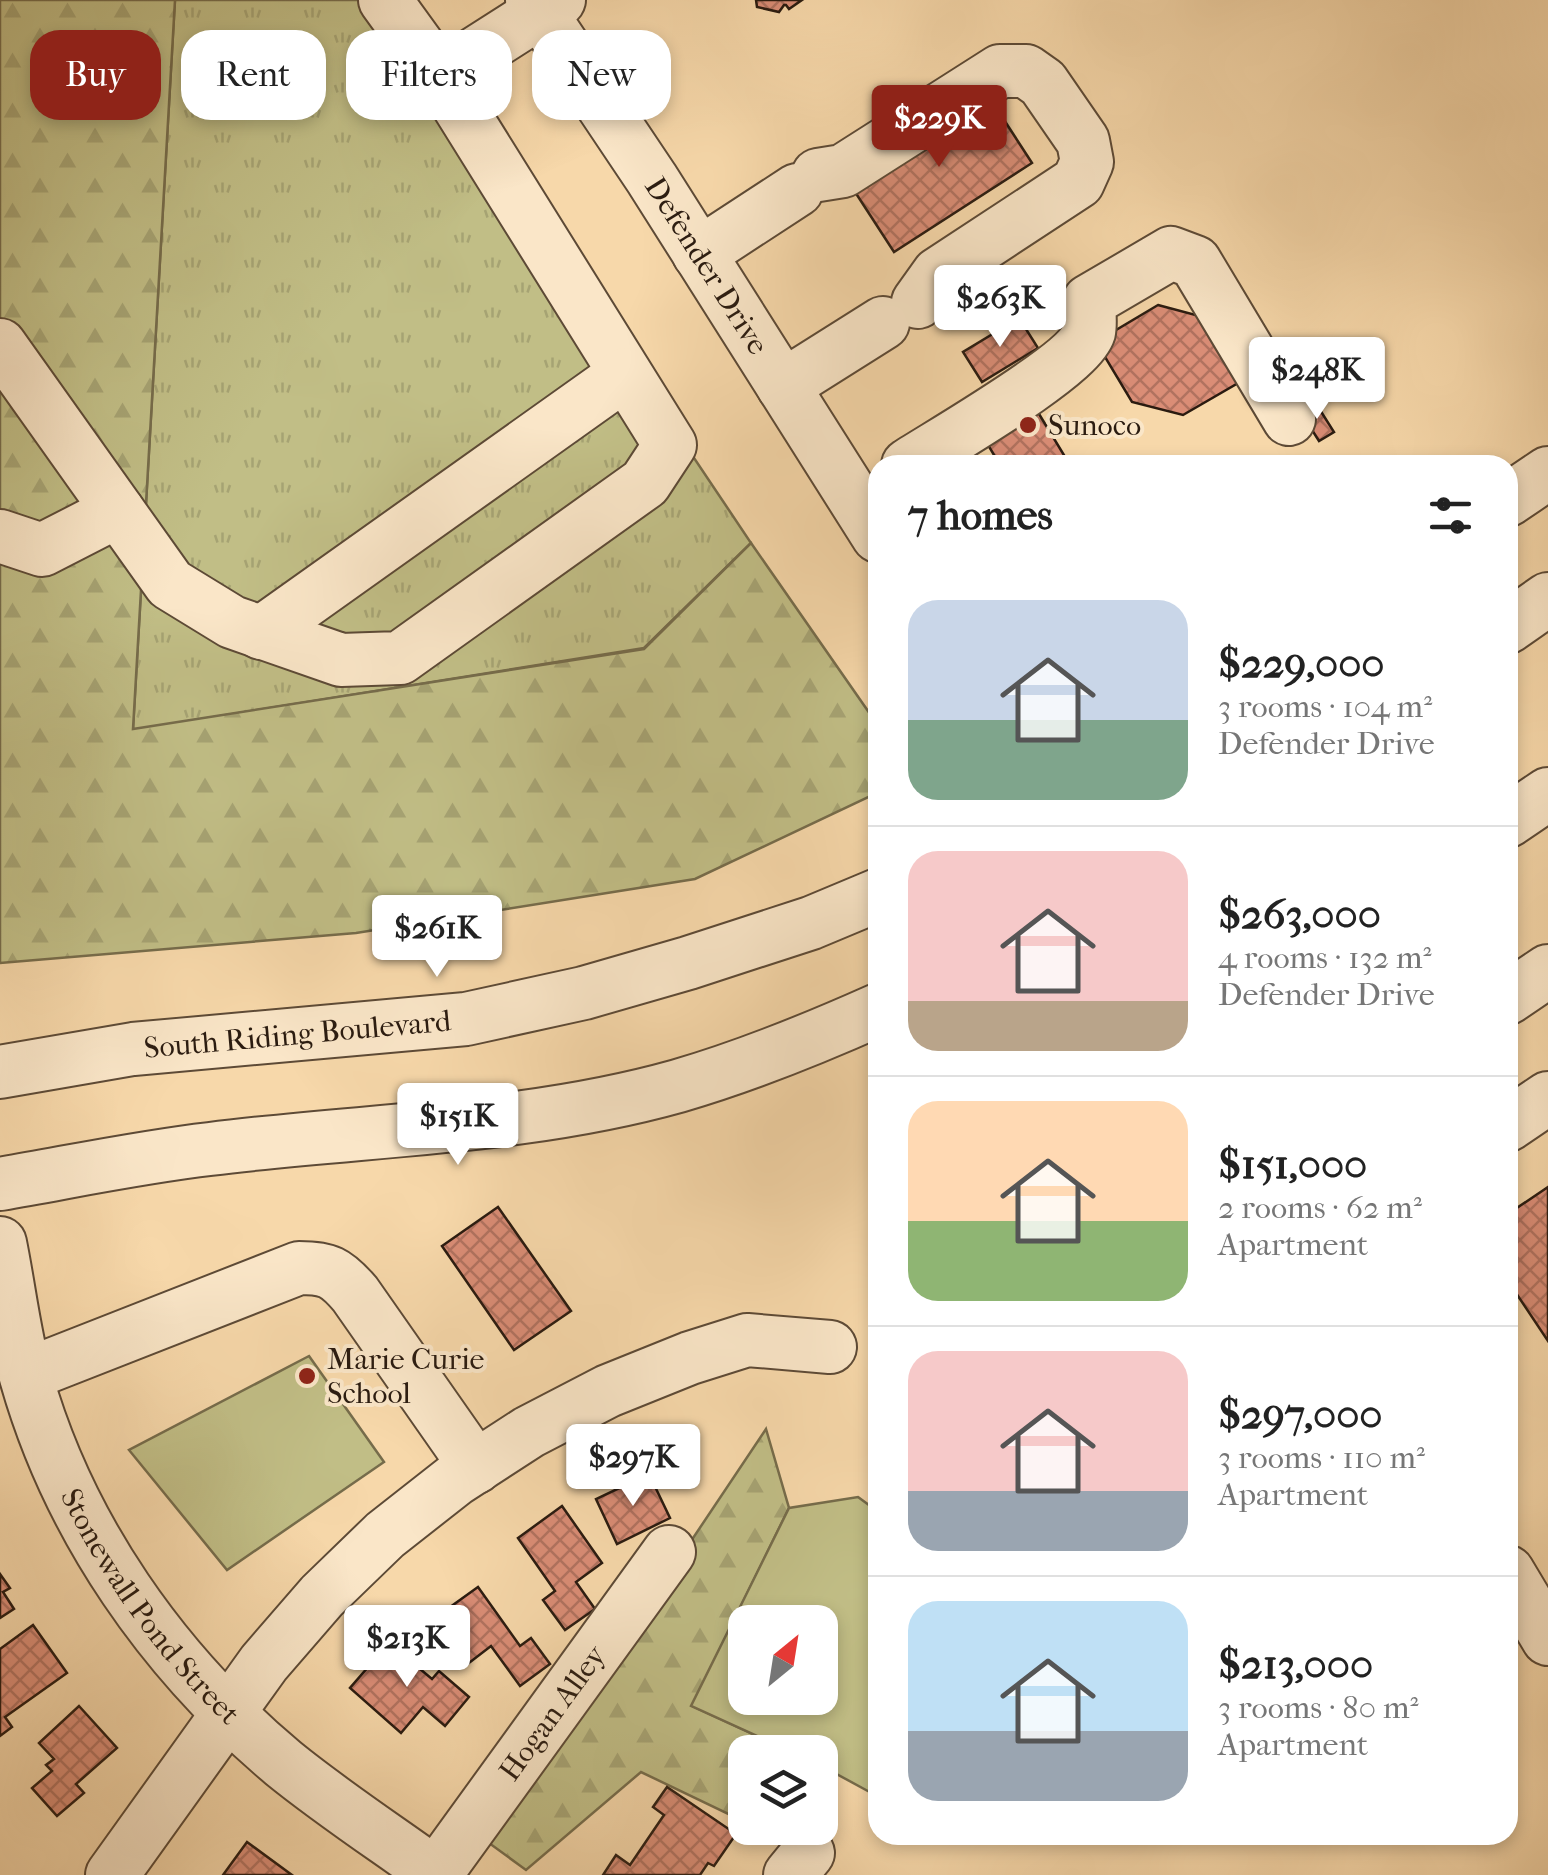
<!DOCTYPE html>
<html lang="en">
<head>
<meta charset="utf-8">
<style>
	body { margin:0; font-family:"IM FELL French Canon",serif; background:#f6f6f6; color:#222; height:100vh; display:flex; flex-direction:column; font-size:38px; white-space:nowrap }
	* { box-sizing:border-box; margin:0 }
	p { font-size:32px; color:#767676 }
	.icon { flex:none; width:55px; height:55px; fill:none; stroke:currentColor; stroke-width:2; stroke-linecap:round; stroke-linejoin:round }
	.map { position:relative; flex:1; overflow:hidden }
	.drawer { position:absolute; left:868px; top:455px; width:650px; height:1390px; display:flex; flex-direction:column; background:#fff; border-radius:30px; box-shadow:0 5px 15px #0003 }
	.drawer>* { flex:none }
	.guide { position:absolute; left:30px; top:30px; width:688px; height:90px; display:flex; gap:20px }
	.needle { width:65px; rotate:30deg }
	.fabs { position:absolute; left:728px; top:1605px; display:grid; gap:20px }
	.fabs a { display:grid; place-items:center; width:110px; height:110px; border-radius:20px; background:#fff; box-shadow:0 5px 15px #0003; font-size:50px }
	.price { position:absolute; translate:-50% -85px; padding:0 22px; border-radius:10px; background:#fff; color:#222; font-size:32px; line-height:65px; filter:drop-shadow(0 2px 5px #0008) }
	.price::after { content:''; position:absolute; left:50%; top:60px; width:30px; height:22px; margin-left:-15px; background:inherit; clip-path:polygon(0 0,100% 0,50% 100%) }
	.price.active { background:#8f2418; color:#fff }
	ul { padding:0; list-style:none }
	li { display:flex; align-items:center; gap:30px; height:250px; padding:0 40px }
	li+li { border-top:2px solid #e0e0e0 }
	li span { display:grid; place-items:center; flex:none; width:280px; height:200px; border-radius:30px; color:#555 }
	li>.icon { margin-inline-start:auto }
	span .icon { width:120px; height:120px; fill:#fffc; stroke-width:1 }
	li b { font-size:42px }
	h2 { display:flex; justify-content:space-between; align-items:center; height:120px; padding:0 40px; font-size:42px }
	.chip { padding:0 35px; border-radius:30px; background:#fff; box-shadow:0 5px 15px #0003; font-size:35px; line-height:90px }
	.chip.active { background:#8f2418; color:#fff }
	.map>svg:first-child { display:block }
</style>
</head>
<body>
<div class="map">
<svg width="1548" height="1875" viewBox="0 0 1548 1875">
	<defs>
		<pattern id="grass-tufts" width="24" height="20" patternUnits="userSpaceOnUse" patternTransform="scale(2.5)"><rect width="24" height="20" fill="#c1be86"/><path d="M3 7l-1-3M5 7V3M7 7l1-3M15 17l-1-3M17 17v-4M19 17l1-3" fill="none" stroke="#a6a373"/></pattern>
		<pattern id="forest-firs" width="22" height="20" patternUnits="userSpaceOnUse" patternTransform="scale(2.5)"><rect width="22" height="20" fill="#c1be86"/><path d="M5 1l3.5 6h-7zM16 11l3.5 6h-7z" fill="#a6a373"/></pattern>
		<pattern id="building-cross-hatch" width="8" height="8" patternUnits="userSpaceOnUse" patternTransform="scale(2.5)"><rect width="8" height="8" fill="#da8d76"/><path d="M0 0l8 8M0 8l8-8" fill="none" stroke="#b1725f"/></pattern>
	</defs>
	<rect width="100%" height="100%" fill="#f7d8aa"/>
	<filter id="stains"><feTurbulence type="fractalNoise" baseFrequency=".002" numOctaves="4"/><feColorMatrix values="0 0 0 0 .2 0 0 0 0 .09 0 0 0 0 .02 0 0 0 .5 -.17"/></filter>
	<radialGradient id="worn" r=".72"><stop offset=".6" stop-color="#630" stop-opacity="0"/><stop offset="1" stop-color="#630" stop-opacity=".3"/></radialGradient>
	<path fill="url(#grass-tufts)" stroke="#766c4b" stroke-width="2.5" d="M175 0H387L751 543 644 648 133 730Z"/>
	<g fill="url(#forest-firs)" stroke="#766c4b" stroke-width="2.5">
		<path d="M0 0H175L133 729 644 649 751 543 877 724V793L695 879 356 933 0 963Z"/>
		<path d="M766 1429 789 1508 692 1706 792 1752H745V1822L641 1772 526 1870 489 1843Z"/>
	</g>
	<g fill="#c1be86" stroke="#766c4b" stroke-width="2.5" fill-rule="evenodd">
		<path d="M309 1356 384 1462 227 1570 129 1450Z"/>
		<path d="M858 1497 877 1511V1796L820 1765V1752H792L691 1706 789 1508ZM820 1622V1698H745V1622Z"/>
	</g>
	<g fill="url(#building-cross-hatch)" stroke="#2a1b10" stroke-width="2.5">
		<path d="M756 0H802L789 9 786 5H784L779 12 757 7Z"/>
		<path d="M984 89 1032 163 894 252 846 178Z"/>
		<path d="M1158 305 1207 318 1245 379 1183 415 1132 402 1096 342Z"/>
		<path d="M1019 318 1038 348 982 382 963 352Z"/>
		<path d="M1315 402 1334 432 1319 441 1300 411Z"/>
		<path d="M1036 409 1070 465H1000L985 440Z"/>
		<path d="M1548 1187V1341L1508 1281V1214Z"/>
		<path d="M498 1207 571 1311 514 1350 442 1246Z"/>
		<path d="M649 1474 670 1518 617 1544 596 1499Z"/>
		<path d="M562 1506 602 1563 576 1582 595 1609 565 1630 543 1600 555 1591 518 1538Z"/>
		<path d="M0 1574 10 1588 3 1592 14 1609 0 1618Z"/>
		<path d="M478 1587 520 1646 531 1638 550 1664 520 1686 491 1646 465 1666 432 1620Z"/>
		<path d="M33 1625 67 1673 5 1717 12 1727 0 1736V1649Z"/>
		<path d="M389 1643 432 1679 439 1671 469 1697 445 1726 423 1707 401 1733 350 1688Z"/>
		<path d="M79 1706 117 1748 76 1784 84 1793 57 1816 32 1788 52 1771 46 1765 54 1759 39 1743Z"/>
		<path d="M667 1787 736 1834 714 1866 708 1863 700 1875H603L616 1855 630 1865 664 1815 653 1807Z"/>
		<path d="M247 1842 292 1875H223Z"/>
	</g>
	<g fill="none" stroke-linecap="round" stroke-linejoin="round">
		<defs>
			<g id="minor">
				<path d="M385 0 440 76"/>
				<path id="s1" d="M532 0 652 179 878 536"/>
				<path d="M818 175 843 171 1000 71H1026L1043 83 1083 141 1087 162 1078 182 938 274 918 302"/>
				<path d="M699 254 797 190"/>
				<path d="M0 345 170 584 232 622 341 660 400 658 645 483 670 445 440 76 559 0"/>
				<path d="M783 386 883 323"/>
				<path d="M908 465C942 443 1079 365 1089 332 1091 323 1089 310 1089 301L1171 253 1195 262 1289 419"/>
				<path d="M1508 500 1548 473"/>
				<path d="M0 536 42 550 118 511"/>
				<path d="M1508 627 1548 599"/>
				<path d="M261 633 625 374"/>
				<path d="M1508 821 1548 794"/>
				<path d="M1508 998 1548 971"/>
				<path id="s2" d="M0 1072 133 1049 466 1019 584 993 688 963 811 923 878 895"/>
				<path d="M1508 1125 1548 1098"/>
				<path d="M0 1184C70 1172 140 1157 210 1149 367 1129 525 1129 678 1086 747 1066 813 1039 878 1010"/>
				<path id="s3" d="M0 1243C9 1287 14 1334 26 1377 69 1529 163 1662 283 1763 332 1803 386 1838 437 1875"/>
				<path d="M26 1375 299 1268C328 1268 336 1272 355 1294L476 1467"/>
				<path d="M1508 1572 1548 1639"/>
				<path d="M112 1875 264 1663 322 1596 385 1535 455 1480 529 1432 608 1391 690 1358 747 1340 830 1347"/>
				<path id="s4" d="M435 1875 669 1552"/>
				<path d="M790 1875 808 1853"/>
			</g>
		</defs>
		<use href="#minor" stroke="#5d4a36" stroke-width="56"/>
		<use href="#minor" stroke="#fae6c8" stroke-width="52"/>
	</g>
	<g fill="#8f2418" stroke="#fae6c8" stroke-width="4">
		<circle cx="1028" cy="425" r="10"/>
		<circle cx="307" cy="1376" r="10"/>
	</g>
	<g text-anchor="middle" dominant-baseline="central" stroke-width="8" stroke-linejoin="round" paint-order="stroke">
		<g font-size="30" fill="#2a1b10" stroke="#fae6c8">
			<text stroke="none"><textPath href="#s1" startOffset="318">Defender Drive</textPath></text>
			<text stroke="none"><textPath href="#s2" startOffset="300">South Riding Boulevard</textPath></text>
			<text stroke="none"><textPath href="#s3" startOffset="400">Stonewall Pond Street</textPath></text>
			<text stroke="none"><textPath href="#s4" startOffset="200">Hogan Alley</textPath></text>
		</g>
		<g font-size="30" fill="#2a1b10" stroke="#fae6c8" text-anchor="start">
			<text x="1048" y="425">Sunoco</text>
			<text x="327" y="1359">Marie Curie<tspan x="327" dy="34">School</tspan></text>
		</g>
	</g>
	<rect width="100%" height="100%" filter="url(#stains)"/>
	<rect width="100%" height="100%" fill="url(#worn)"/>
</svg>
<div class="fabs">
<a><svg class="needle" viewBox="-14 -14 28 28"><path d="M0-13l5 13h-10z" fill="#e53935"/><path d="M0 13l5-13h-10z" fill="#767676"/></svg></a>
<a><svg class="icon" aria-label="layers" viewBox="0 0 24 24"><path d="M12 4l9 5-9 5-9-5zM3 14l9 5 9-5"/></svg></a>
</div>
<b class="price active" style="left:939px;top:170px">$229K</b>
<b class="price" style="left:1000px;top:350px">$263K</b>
<b class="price" style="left:1317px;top:422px">$248K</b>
<b class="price" style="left:437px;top:980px">$261K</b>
<b class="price" style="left:458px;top:1168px">$151K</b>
<b class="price" style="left:633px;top:1509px">$297K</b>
<b class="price" style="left:407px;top:1690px">$213K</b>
<div class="guide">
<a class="chip active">Buy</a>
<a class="chip">Rent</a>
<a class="chip">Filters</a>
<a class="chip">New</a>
</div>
<section class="drawer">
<h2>7 homes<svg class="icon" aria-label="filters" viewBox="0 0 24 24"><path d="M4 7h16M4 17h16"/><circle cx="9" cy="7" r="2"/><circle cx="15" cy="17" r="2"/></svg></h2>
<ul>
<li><span style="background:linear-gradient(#c9d6e8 60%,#7fa58c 0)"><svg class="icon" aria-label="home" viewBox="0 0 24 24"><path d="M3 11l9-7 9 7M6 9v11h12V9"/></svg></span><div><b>$229,000</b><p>3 rooms · 104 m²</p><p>Defender Drive</p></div></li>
<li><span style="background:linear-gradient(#f6c9c9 75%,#b9a48a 0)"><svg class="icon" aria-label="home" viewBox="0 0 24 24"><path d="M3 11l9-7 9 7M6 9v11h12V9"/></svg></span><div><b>$263,000</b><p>4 rooms · 132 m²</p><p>Defender Drive</p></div></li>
<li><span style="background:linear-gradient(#ffd9b3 60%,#8fb573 0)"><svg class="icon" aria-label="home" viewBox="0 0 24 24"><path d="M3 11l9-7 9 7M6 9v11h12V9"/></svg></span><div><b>$151,000</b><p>2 rooms · 62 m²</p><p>Apartment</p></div></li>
<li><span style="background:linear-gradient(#f6c9c9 70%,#9aa5b1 0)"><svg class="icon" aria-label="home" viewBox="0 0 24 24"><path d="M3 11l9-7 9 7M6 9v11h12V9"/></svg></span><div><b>$297,000</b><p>3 rooms · 110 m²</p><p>Apartment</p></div></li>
<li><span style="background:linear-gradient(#bfe0f5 65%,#9aa5b1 0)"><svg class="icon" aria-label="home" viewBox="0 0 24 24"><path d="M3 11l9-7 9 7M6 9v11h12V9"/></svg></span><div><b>$213,000</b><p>3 rooms · 80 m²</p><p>Apartment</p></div></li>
</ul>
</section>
</div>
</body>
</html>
